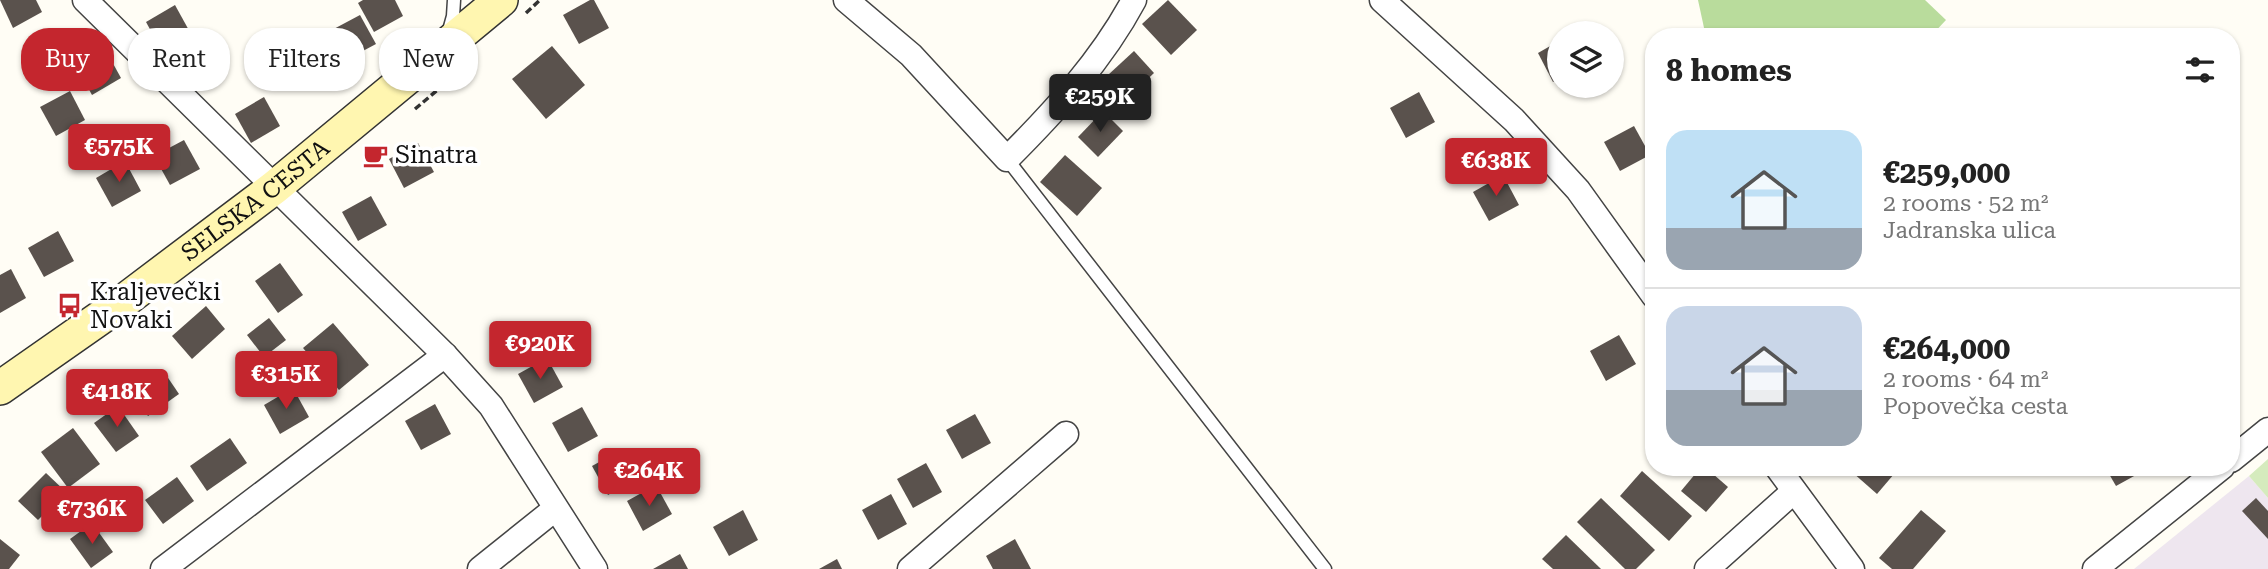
<!DOCTYPE html>
<html lang="en">
<head>
<meta charset="utf-8">
<style>
	body { margin:0; font-family:"Roboto Serif",serif; background:#f6f6f6; color:#222; height:100vh; display:flex; flex-direction:column; font-size:26px; white-space:nowrap }
	* { box-sizing:border-box; margin:0 }
	p { font-size:23px; color:#767676 }
	.icon { flex:none; width:38px; height:38px; fill:none; stroke:currentColor; stroke-width:2; stroke-linecap:round; stroke-linejoin:round }
	.map { position:relative; flex:1; overflow:hidden }
	.panel { position:absolute; left:1645px; top:28px; width:595px; height:448px; display:flex; flex-direction:column; background:#fff; border-radius:28px; box-shadow:0 2px 5px #0004 }
	.panel>* { flex:none }
	.guide { position:absolute; left:21px; top:28px; width:665px; height:63px; display:flex; gap:14px }
	.tools { position:absolute; left:1547px; top:21px; display:grid; gap:14px }
	.tools a { display:grid; place-items:center; width:77px; height:77px; border-radius:50%; background:#fff; box-shadow:0 2px 5px #0004; font-size:35px }
	.price { position:absolute; translate:-50% -60px; padding:0 16px; border-radius:7px; background:#c4262e; color:#fff; font-size:23px; line-height:46px; filter:drop-shadow(0 2px 4px #0008) }
	.price::after { content:''; position:absolute; left:50%; top:42px; width:21px; height:16px; margin-left:-10px; background:inherit; clip-path:polygon(0 0,100% 0,50% 100%) }
	.price.on { background:#222; color:#fff }
	ul { padding:0; list-style:none }
	li { display:flex; align-items:center; gap:21px; height:175px; padding:0 21px }
	li+li { border-top:2px solid #e0e0e0 }
	li span { display:grid; place-items:center; flex:none; width:196px; height:140px; border-radius:21px; color:#555 }
	li>.icon { margin-inline-start:auto }
	span .icon { width:84px; height:84px; fill:#fffc; stroke-width:1 }
	li b { font-size:30px }
	h2 { display:flex; justify-content:space-between; align-items:center; height:84px; padding:0 21px; font-size:30px }
	.tag { padding:0 24px; border-radius:28px; background:#fff; box-shadow:0 2px 5px #0004; font-size:24px; line-height:63px }
	.tag.on { background:#c4262e; color:#fff }
	.map>svg:first-child { display:block }
</style>
</head>
<body>
<div class="map">
<svg width="2268" height="569" viewBox="0 0 2268 569">
	<rect width="100%" height="100%" fill="#fffdf5"/>
	<path fill="#eee6ef" d="M2249 476 2268 498V569H2134Z"/>
	<path fill="#d5ebbd" d="M2268 459V498L2249 476Z"/>
	<path fill="#b9dc9c" d="M1698 0H1925L1946 20 1930 37H1706Z"/>
	<g fill="#5a524d">
		<path d="M0 0H36L42 12 13 28Z"/>
		<path d="M363 0H395L403 16 374 32 358 3Z"/>
		<path d="M590 0H594L609 28 579 44 563 15Z"/>
		<path d="M1168 0 1197 30 1171 55 1142 24Z"/>
		<path d="M175 5 191 34 162 51 146 22Z"/>
		<path d="M360 15 376 44 346 60 330 31Z"/>
		<path d="M1559 41V79L1553 82 1538 53Z"/>
		<path d="M314 43 330 72 300 88 285 59Z"/>
		<path d="M552 46 585 85 546 119 512 79Z"/>
		<path d="M105 49 121 78 92 95 76 66Z"/>
		<path d="M1134 51 1154 73 1129 97 1108 75Z"/>
		<path d="M70 91 85 120 56 136 40 107Z"/>
		<path d="M1419 92 1435 122 1406 138 1390 108Z"/>
		<path d="M264 97 280 126 251 143 235 114Z"/>
		<path d="M1103 111 1123 131 1098 157 1078 137Z"/>
		<path d="M1634 126 1650 155 1620 171 1604 142Z"/>
		<path d="M184 140 200 169 170 185 154 156Z"/>
		<path d="M418 143 434 172 404 188 389 159Z"/>
		<path d="M1065 155 1102 188 1077 216 1040 182Z"/>
		<path d="M125 161 141 191 112 207 96 178Z"/>
		<path d="M1503 175 1519 205 1489 221 1473 192Z"/>
		<path d="M371 196 387 225 358 241 342 212Z"/>
		<path d="M58 231 74 261 44 277 28 248Z"/>
		<path d="M280 263 303 295 278 313 255 281Z"/>
		<path d="M11 269 26 298 0 313V275Z"/>
		<path d="M206 306 225 329 192 359 172 336Z"/>
		<path d="M269 318 286 340 264 357 247 335Z"/>
		<path d="M333 323 369 365 339 390 303 348Z"/>
		<path d="M1619 335 1636 364 1606 381 1590 351Z"/>
		<path d="M547 358 563 387 534 403 518 374Z"/>
		<path d="M162 369 179 394 148 416 131 391Z"/>
		<path d="M293 388 309 417 280 434 264 405Z"/>
		<path d="M435 404 451 434 421 450 405 421Z"/>
		<path d="M118 406 139 436 116 452 94 423Z"/>
		<path d="M582 407 598 436 568 452 552 423Z"/>
		<path d="M975 414 991 443 962 459 946 430Z"/>
		<path d="M73 428 100 464 68 488 41 452Z"/>
		<path d="M230 438 247 463 207 491 190 466Z"/>
		<path d="M621 450 637 479 608 495 592 466Z"/>
		<path d="M926 463 942 492 913 508 897 479Z"/>
		<path d="M1701 467H1705L1728 487 1706 512 1681 491Z"/>
		<path d="M1856 467H1900L1877 494 1852 472Z"/>
		<path d="M2105 467H2143L2145 470 2116 486Z"/>
		<path d="M1642 471 1692 516 1669 541 1620 496Z"/>
		<path d="M46 473 66 492 38 520 18 501Z"/>
		<path d="M177 477 194 501 163 524 145 500Z"/>
		<path d="M656 485 672 514 643 531 627 501Z"/>
		<path d="M891 494 907 524 878 540 862 510Z"/>
		<path d="M1601 498 1655 550 1636 569H1625L1577 522Z"/>
		<path d="M2256 498 2268 511V539L2242 511Z"/>
		<path d="M743 510 758 540 729 556 713 527Z"/>
		<path d="M1921 510 1946 531 1913 569H1892L1879 558Z"/>
		<path d="M92 523 113 552 91 568 70 539Z"/>
		<path d="M1566 535 1601 569H1553L1542 559Z"/>
		<path d="M0 539 20 555 9 569H0Z"/>
		<path d="M1015 539 1031 569H993L986 556Z"/>
		<path d="M680 554 688 569H653Z"/>
		<path d="M837 559 842 569H819Z"/>
	</g>
	<g fill="none" stroke-linecap="round" stroke-linejoin="round">
		<defs>
			<g id="lane">
				<path d="M448 34 453 16 454 0"/>
				<path d="M1007 159 1325 569"/>
			</g>
			<g id="street">
				<path d="M85 0 445 355 491 406 595 569"/>
				<path d="M846 0 911 55 1007 159C1055 111 1102 60 1134 0"/>
				<path d="M1382 0 1514 120 1578 190 1654 296"/>
				<path d="M2231 460 2268 430"/>
				<path d="M1777 467 1852 569"/>
				<path d="M163 569 445 355"/>
				<path d="M480 569 555 509"/>
				<path d="M910 569 1066 434"/>
				<path d="M1707 569 1794 491"/>
				<path d="M2095 569 2222 467"/>
			</g>
			<g id="secondary">
				<path id="s1" d="M0 388 120 304 275 187 501 0"/>
			</g>
		</defs>
		<use href="#lane" stroke="#444" stroke-width="15"/>
		<use href="#street" stroke="#444" stroke-width="27"/>
		<use href="#secondary" stroke="#333" stroke-width="36"/>
		<g stroke="#333" stroke-width="3.5" stroke-dasharray="7 3.5" stroke-linecap="butt">
			<path d="M526 13 540 0"/>
			<path d="M415 109 447 82"/>
		</g>
		<use href="#lane" stroke="#fff" stroke-width="12"/>
		<use href="#street" stroke="#fff" stroke-width="24"/>
		<use href="#secondary" stroke="#fff6b0" stroke-width="33"/>
	</g>
	<defs>
		<symbol id="cafe-bare" viewBox="-9 -9 18 18"><path d="M-5.5-4.5H6V0H3Q3 3.5 0 3.5H-2.5Q-5.5 3.5-5.5 0ZM3-3.2v2h1.7v-2ZM-6 4.5H4V6H-6Z" fill="#c4262e" stroke="#fff" stroke-width="2.5" paint-order="stroke"/></symbol>
		<symbol id="bus-bare" viewBox="-9 -9 18 18"><path d="M-5-6H5V4H4V6H2V4H-2V6H-4V4H-5ZM-3.5-4V0h7V-4ZM-3.5 1.2v1.5H-2V1.2ZM2 1.2v1.5H3.5V1.2Z" fill="#c4262e" stroke="#fff" stroke-width="2.5" paint-order="stroke"/></symbol>
	</defs>
	<g fill-rule="evenodd">
		<use href="#cafe-bare" x="358" y="138" width="35" height="35"/>
		<use href="#bus-bare" x="52" y="288" width="35" height="35"/>
	</g>
	<g text-anchor="middle" dominant-baseline="central" stroke-width="7" stroke-linejoin="round" paint-order="stroke">
		<g font-size="24" fill="#111" stroke="#fff" text-anchor="start">
			<text x="395" y="155">Sinatra</text>
			<text x="90" y="292">Kraljevečki<tspan x="90" dy="28">Novaki</tspan></text>
		</g>
		<g font-size="24" fill="#111" stroke="#fff">
			<text stroke="none"><textPath href="#s1" startOffset="317">SELSKA CESTA</textPath></text>
		</g>
	</g>
</svg>
<div class="tools">
<a><svg class="icon" aria-label="layers" viewBox="0 0 24 24"><path d="M12 4l9 5-9 5-9-5zM3 14l9 5 9-5"/></svg></a>
</div>
<b class="price on" style="left:1100px;top:134px">€259K</b>
<b class="price" style="left:119px;top:184px">€575K</b>
<b class="price" style="left:1496px;top:198px">€638K</b>
<b class="price" style="left:540px;top:381px">€920K</b>
<b class="price" style="left:286px;top:411px">€315K</b>
<b class="price" style="left:117px;top:429px">€418K</b>
<b class="price" style="left:649px;top:508px">€264K</b>
<b class="price" style="left:92px;top:546px">€736K</b>
<div class="guide">
<a class="tag on">Buy</a>
<a class="tag">Rent</a>
<a class="tag">Filters</a>
<a class="tag">New</a>
</div>
<section class="panel">
<h2>8 homes<svg class="icon" aria-label="filters" viewBox="0 0 24 24"><path d="M4 7h16M4 17h16"/><circle cx="9" cy="7" r="2"/><circle cx="15" cy="17" r="2"/></svg></h2>
<ul>
<li><span style="background:linear-gradient(#bfe0f5 70%,#9aa5b1 0)"><svg class="icon" aria-label="home" viewBox="0 0 24 24"><path d="M3 11l9-7 9 7M6 9v11h12V9"/></svg></span><div><b>€259,000</b><p>2 rooms · 52 m²</p><p>Jadranska ulica</p></div></li>
<li><span style="background:linear-gradient(#c9d6e8 60%,#9aa5b1 0)"><svg class="icon" aria-label="home" viewBox="0 0 24 24"><path d="M3 11l9-7 9 7M6 9v11h12V9"/></svg></span><div><b>€264,000</b><p>2 rooms · 64 m²</p><p>Popovečka cesta</p></div></li>
</ul>
</section>
</div>
</body>
</html>
